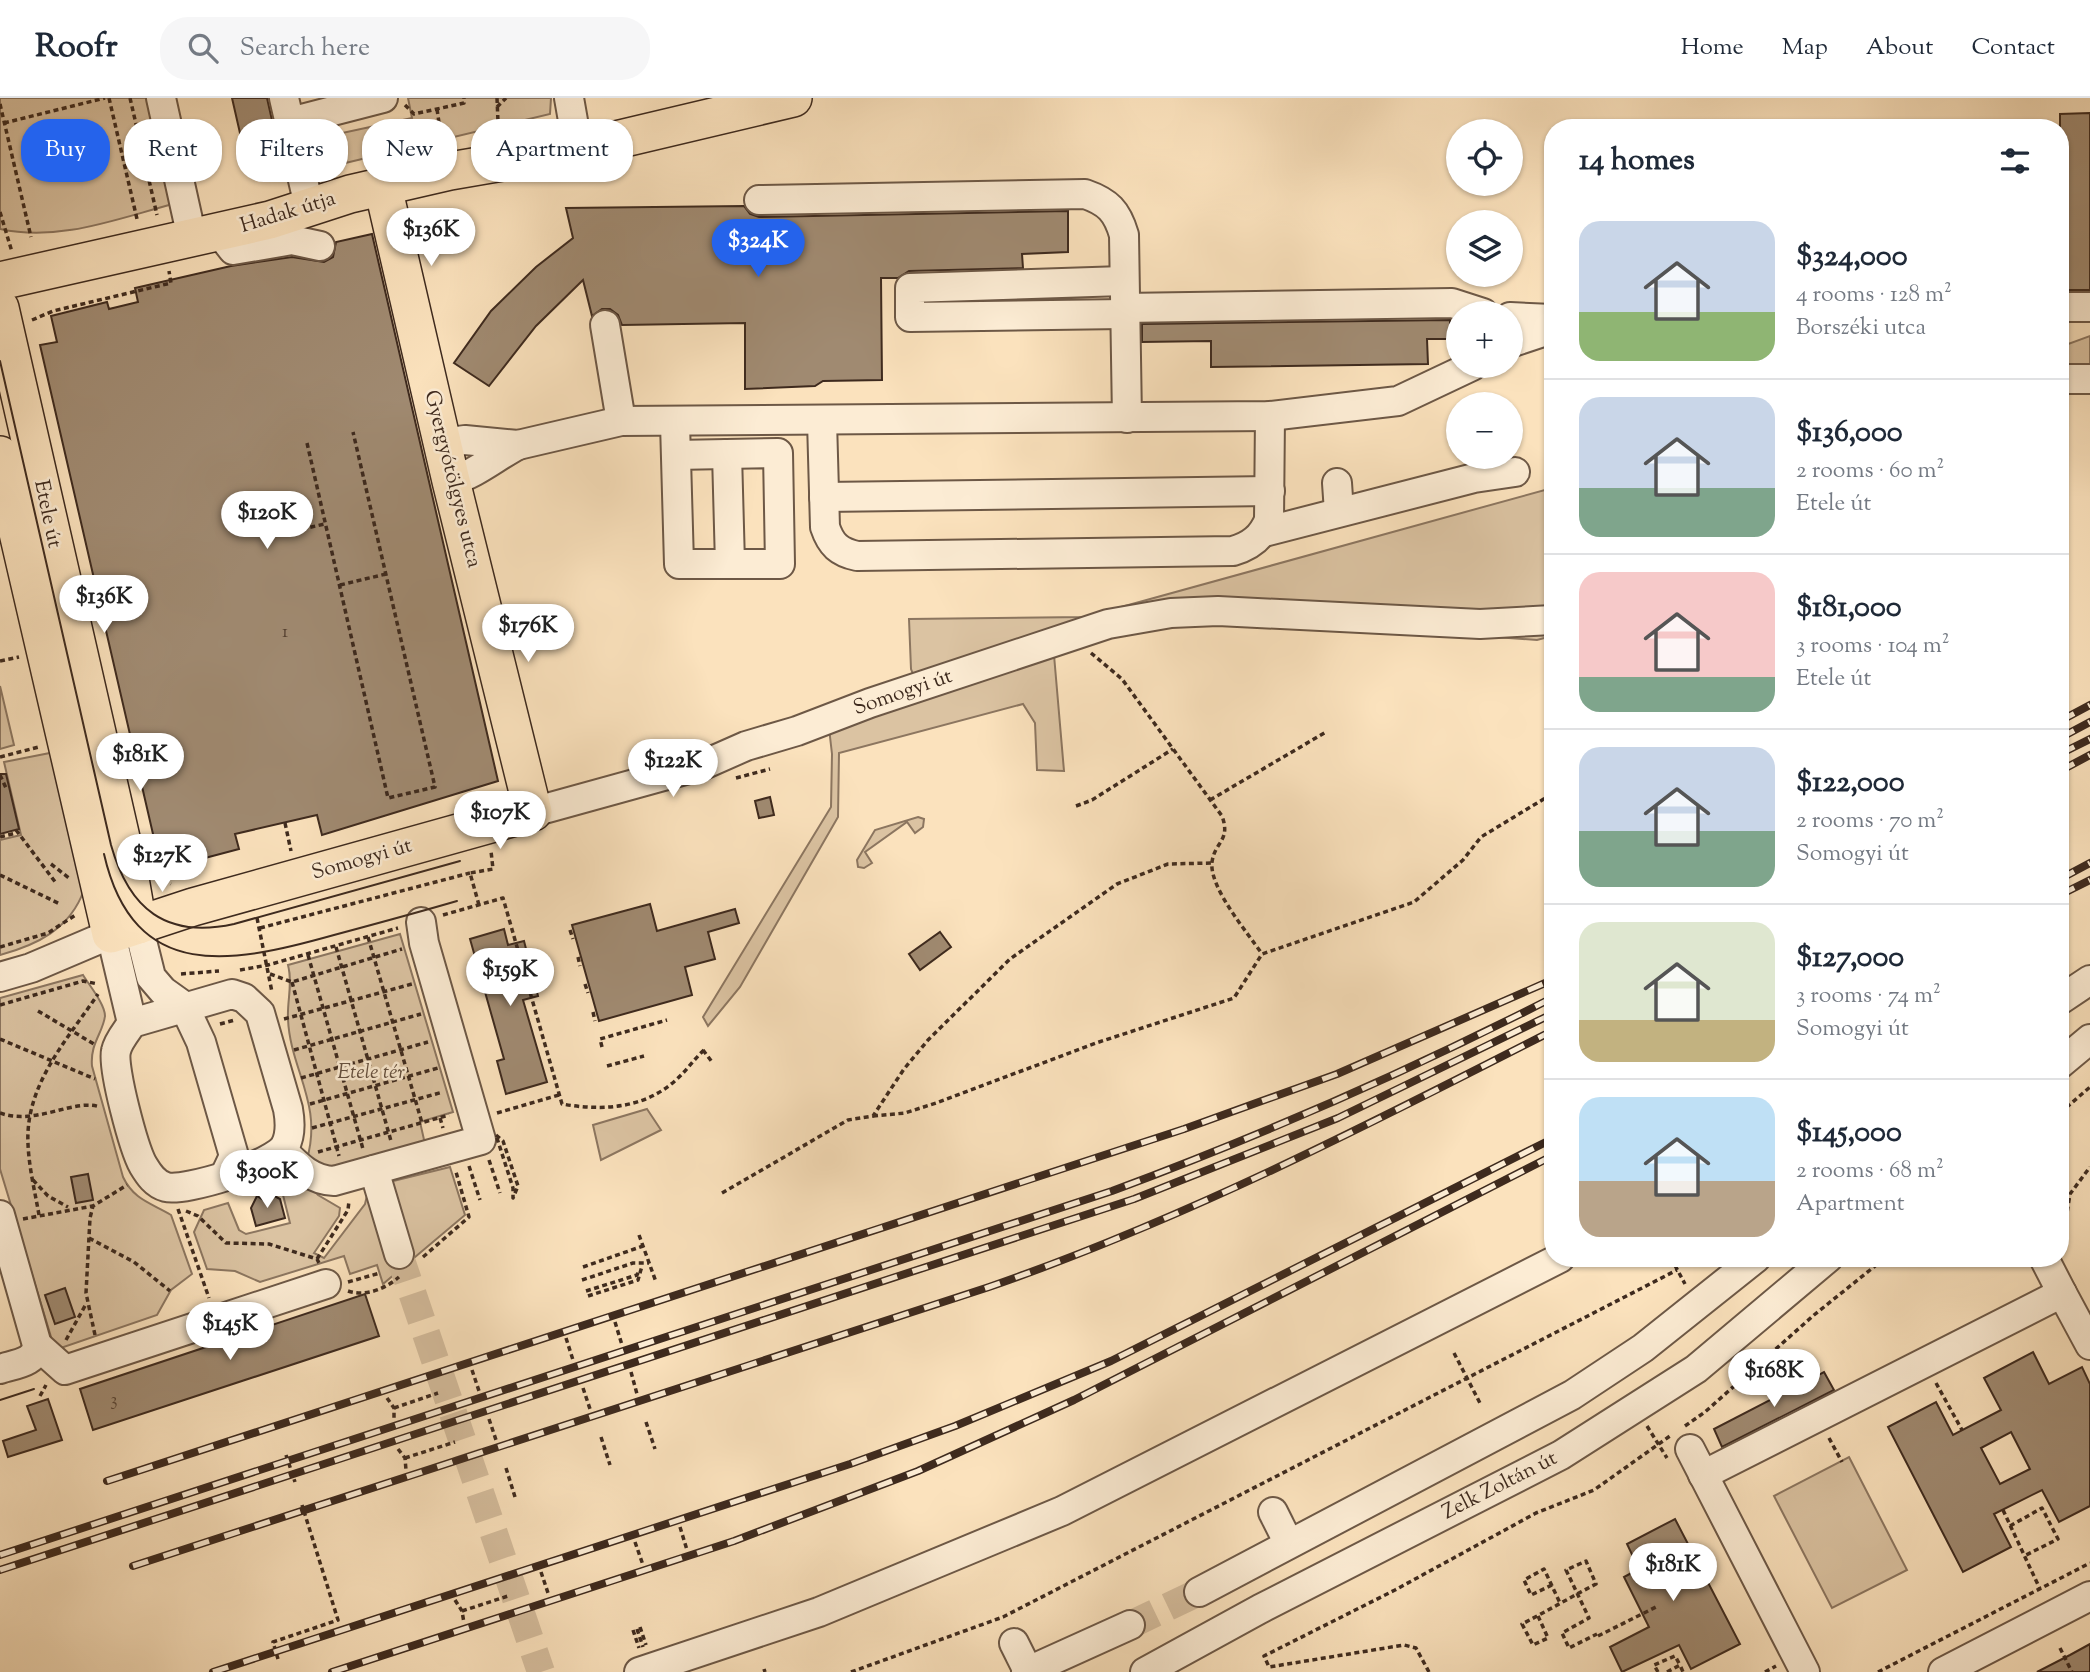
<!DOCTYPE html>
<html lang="en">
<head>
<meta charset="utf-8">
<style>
	body { margin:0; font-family:"Sorts Mill Goudy",serif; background:#f6f6f7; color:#1f2937; height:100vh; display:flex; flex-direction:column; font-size:26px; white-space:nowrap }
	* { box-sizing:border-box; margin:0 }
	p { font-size:23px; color:#747a83 }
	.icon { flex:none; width:38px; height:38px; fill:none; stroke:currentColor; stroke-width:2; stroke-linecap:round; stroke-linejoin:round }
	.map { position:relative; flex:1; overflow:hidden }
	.panel { position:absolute; left:1544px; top:21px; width:525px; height:1148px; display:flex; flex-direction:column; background:#fff; border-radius:28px; box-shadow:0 2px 5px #0004 }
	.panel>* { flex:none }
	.banner { position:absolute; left:21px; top:21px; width:665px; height:63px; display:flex; gap:14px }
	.fabs { position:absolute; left:1446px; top:21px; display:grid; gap:14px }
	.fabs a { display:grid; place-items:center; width:77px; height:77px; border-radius:50%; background:#fff; box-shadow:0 2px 5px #0004; font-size:35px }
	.price { position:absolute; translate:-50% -60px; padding:0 16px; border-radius:24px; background:#fff; color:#222; font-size:23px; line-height:46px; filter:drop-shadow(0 2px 4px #0008) }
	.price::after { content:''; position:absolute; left:50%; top:42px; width:21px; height:16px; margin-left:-10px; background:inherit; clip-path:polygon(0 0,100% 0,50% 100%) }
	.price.on { background:#2563eb; color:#fff }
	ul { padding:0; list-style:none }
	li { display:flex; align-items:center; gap:21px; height:175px; padding:0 35px }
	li+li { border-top:2px solid #e0e1e3 }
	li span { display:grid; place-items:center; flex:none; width:196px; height:140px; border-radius:21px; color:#555 }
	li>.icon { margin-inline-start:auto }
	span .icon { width:84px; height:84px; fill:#fffc; stroke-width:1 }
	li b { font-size:30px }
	h2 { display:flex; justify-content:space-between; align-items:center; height:84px; padding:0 35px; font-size:30px }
	.tag { padding:0 24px; border-radius:28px; background:#fff; box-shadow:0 2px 5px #0004; font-size:24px; line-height:63px }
	.tag.on { background:#2563eb; color:#fff }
	header { display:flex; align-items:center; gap:42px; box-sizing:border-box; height:98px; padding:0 35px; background:#fff; border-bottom:2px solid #e0e1e3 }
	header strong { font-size:33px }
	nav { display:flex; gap:38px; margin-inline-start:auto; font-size:24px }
	.search { width:490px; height:63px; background:#f6f6f7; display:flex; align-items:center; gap:18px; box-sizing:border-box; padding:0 24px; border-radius:28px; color:#747a83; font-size:26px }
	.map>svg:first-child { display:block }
</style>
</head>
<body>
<header>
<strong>Roofr</strong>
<div class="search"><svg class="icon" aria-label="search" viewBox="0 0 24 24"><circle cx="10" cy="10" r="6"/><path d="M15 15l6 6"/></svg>Search here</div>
<nav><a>Home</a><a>Map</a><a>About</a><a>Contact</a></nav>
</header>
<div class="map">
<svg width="2090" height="1574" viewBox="0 0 2090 1574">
	<rect width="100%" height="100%" fill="#fbe2bd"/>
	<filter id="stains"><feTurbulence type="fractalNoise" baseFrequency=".00286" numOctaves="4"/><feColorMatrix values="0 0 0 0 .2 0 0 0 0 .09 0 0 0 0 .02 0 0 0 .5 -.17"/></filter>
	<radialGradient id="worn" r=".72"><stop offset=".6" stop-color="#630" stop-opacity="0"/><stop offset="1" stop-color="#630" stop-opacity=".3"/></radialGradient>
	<g fill="#dbc3a2" stroke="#8c7660" stroke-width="2">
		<path d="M0 0H149L173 106C116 121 59 144 0 131Z"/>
		<path d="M408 0H551L550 16 312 73 305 43 412 20Z"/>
		<path d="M2090 238V289H2060V249Z"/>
		<path d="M1552 390V538L1537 542 1385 531 1223 525 1177 527 1111 539 1054 557 1064 673 1037 672 1035 625 1023 606 839 655 838 719 740 889 708 928 703 919 831 709 832 656 829 630 923 601 911 571 909 521 1085 519Z"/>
		<path d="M0 588 14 647 0 651Z"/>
		<path d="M55 654 84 792C70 831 37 847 0 857V742L21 737 4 664Z"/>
		<path d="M918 719 924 721 923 729 915 735 907 724 865 754 872 765 864 770 858 769 857 762 875 732Z"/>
		<path d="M400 836 453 1014 420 1024 425 1046 331 1073 307 1061C323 1006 290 971 288 921 287 902 293 886 288 867Z"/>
		<path d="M83 877C89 887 105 906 105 918 103 935 90 945 92 968L123 1079C134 1102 151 1105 171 1117L192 1176 171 1192 157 1217 55 1252 0 1071V900Z"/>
		<path d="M647 1011 661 1032 601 1062 593 1027Z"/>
		<path d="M450 1069 465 1117 383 1186 377 1167 350 1176 344 1158 260 1184 235 1173 207 1171 194 1134 204 1112 228 1105 239 1132 246 1136 290 1125 282 1093 305 1081 318 1097 340 1110 339 1118 314 1155 324 1160 365 1106 369 1089Z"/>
		<path d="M1849 1359 1907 1472 1832 1510 1774 1398Z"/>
	</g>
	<g fill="#a08a71" stroke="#3e2a1e" stroke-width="2" fill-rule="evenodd">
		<path d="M232 0H267L278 49 245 57Z"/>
		<path d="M2090 15V192H2060V16Z"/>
		<path d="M744 108 750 116 759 119 1068 113V154L1022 156 1023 170 909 173 898 180H881L882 282 823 283 815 288 745 291V225L622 227 618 217 610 211H602L592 218 583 182 536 228 489 288 454 265 491 213 536 169 573 140 566 110Z"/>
		<path d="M372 136 498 683 322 737 317 717 235 736 239 751 171 769 166 746 156 749 40 247 57 244 51 218 107 204 109 211 138 204 135 190 231 168 292 159 324 164 333 159 336 144Z"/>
		<path d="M1450 222V241H1427L1428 266 1211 269V243L1142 244V226Z"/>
		<path d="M0 676H6L19 731 0 736Z"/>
		<path d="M770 699 774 717 759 720 755 703Z"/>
		<path d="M650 806 657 833 735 811 739 825 708 834 715 861 685 869 692 897 599 923 572 827Z"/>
		<path d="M504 831 508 847 524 843 538 898 523 902 547 984 506 996 497 963 504 961 470 841Z"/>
		<path d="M940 834 951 849 920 872 909 856Z"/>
		<path d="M88 1076 93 1102 76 1105 71 1079Z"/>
		<path d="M269 1095 280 1101 285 1120 256 1128 251 1110 257 1098 265 1103Z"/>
		<path d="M65 1190 75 1219 55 1226 45 1197Z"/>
		<path d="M365 1196 379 1238 93 1332 80 1291Z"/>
		<path d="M2033 1254 2049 1286 2082 1269 2090 1286V1408L2059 1424 2042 1392 1994 1416 2011 1449 1963 1474 1888 1329 1936 1304 1953 1337 2001 1312 1984 1280ZM2011 1334 2030 1371 2000 1386 1981 1350Z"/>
		<path d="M1824 1274 1834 1292 1722 1349 1714 1331Z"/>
		<path d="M48 1301 62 1342 8 1359 3 1343 36 1332 27 1308Z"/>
		<path d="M1675 1421 1740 1546 1691 1571 1679 1547 1622 1574 1610 1549 1649 1529 1624 1479 1639 1471 1627 1446Z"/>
		<path d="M2090 1546V1574H2037L2070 1557Z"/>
	</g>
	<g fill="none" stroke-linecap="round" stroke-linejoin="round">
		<g stroke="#d5bd9d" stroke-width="28" stroke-dasharray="28 14" stroke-linecap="butt">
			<path d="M399 1156 541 1574"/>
			<path d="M1130 1527 1199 1494"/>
		</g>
		<defs>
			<g id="minor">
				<path d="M161 0 192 140"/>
				<path d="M284 0 309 108"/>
				<path d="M569 0 578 51"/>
				<path d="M290 24 383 0"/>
				<path d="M759 102 1085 96C1108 104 1117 113 1124 137L1127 320"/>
				<path d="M219 134 233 152 292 142 320 148"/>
				<path d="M2060 209H2090"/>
				<path d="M1123 210 1452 205 1483 215"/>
				<path d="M1123 216 910 219V190L1123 183"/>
				<path d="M1510 219 1552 221"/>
				<path d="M605 227 621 323"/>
				<path d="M1510 245 1552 231"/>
				<path d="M2060 281H2090"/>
				<path d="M822 323 825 429C831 447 839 454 857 458L1233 453C1251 448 1262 439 1269 422L1270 318"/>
				<path d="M675 325 679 466H780L778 355 676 357"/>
				<path d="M442 345 465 342 518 347 621 323 1270 318 1398 303 1472 268"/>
				<path d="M727 356 730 466"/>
				<path d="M451 383C476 376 495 359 518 347"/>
				<path d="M1337 385 1339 414"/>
				<path d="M824 399 1270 393"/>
				<path d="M1264 434 1474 380 1515 374"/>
				<path d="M533 714 703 667 746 648 797 633 870 605 1108 526 1171 515 1218 513 1480 526 1552 522"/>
				<path d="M138 827 151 879 163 893 184 908 201 944 234 1058 225 1077"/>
				<path d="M0 879 31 870 111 836 132 925"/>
				<path d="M232 896 244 900 260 915 288 1011C290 1022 291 1037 285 1048 276 1066 185 1094 166 1089 155 1086 149 1077 143 1067 134 1051 112 970 116 953 118 943 127 933 132 925Z"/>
				<path d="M2060 902 2090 882"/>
				<path d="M2060 966 2090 941"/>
				<path d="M282 1052C298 1068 311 1082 334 1083L481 1042 424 845 421 824"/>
				<path d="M374 1072 399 1156"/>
				<path d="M0 1117 37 1247C36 1265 15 1266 0 1271"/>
				<path d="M2045 1162 2062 1195"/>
				<path d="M37 1247 65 1272 326 1186"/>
				<path d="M1690 1351 1805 1574"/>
				<path d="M1703 1377 2062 1195 2090 1247"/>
				<path d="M1273 1414 1288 1444"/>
				<path d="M1199 1494 1572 1297 1643 1250 1756 1160"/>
				<path d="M1014 1545 1028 1573"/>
				<path d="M639 1574 819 1514 1062 1413 1560 1160"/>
				<path d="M1026 1574 1130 1527"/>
				<path d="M1145 1574 1260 1511 1561 1357 1696 1271 1828 1160"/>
				<path d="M1943 1574 2090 1498"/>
			</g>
			<g id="major">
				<path d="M0 183 270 122 350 96 450 73 578 51 793 0"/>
				<path d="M0 210 129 775 138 827"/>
				<path d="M0 357 111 836 193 809 533 714 451 383 383 89"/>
			</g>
		</defs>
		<use href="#minor" stroke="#6d5846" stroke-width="32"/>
		<use href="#major" stroke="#3e2a1e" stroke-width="40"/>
		<g stroke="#3e2a1e" stroke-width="3.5" stroke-dasharray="5 3.5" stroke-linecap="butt">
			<path d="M109 0 137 121"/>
			<path d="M130 0 157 117"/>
			<path d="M497 0 498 24"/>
			<path d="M0 6 31 139"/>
			<path d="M405 7 414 16 464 5V0"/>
			<path d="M497 9 506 0"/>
			<path d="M437 11 441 38"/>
			<path d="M4 25 105 0"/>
			<path d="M0 114 12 154"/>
			<path d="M32 222 53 213 171 185 169 173"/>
			<path d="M307 345 388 700 435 689 353 334"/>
			<path d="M302 431 325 426"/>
			<path d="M340 487 386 476"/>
			<path d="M1091 555 1122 581 1222 718C1231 743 1215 743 1212 764 1209 790 1248 835 1262 856"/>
			<path d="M0 563 19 559"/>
			<path d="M0 659 39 649"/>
			<path d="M0 677 6 690"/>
			<path d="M736 680 770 671"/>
			<path d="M1210 702 1326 634"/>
			<path d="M1076 708 1092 702 1173 651"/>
			<path d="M285 725 291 753"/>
			<path d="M16 732 56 785"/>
			<path d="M0 739 16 735"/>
			<path d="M51 766 69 780"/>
			<path d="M157 776 171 786"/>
			<path d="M0 777 60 806"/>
			<path d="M479 807 470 775 493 771 491 753"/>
			<path d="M443 817 503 800 562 1006C602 1013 644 1011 676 982 687 972 695 960 706 950"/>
			<path d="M257 820 272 894"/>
			<path d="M260 830 470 775"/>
			<path d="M570 832 573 841"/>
			<path d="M368 839 422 1025"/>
			<path d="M0 849 48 835 77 816"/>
			<path d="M336 849 391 1043"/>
			<path d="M308 857 363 1051"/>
			<path d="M578 859 580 868"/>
			<path d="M240 872 268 867 398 830"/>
			<path d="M181 876 219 873"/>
			<path d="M270 876 292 884 402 851"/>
			<path d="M292 884 339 1058"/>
			<path d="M585 886 588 895"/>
			<path d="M0 907 83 883 98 886"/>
			<path d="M38 913 94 946"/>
			<path d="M593 914 595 923"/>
			<path d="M284 921 412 886"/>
			<path d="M220 926 235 922"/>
			<path d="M0 941 95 981"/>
			<path d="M602 949 600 941 667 922"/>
			<path d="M294 952 421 916"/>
			<path d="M703 952 712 964"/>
			<path d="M607 968 644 958"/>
			<path d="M301 980 428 944"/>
			<path d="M310 1006 438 970"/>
			<path d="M0 1015C36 1028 74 1000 100 1009"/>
			<path d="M497 1015 559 997"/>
			<path d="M2060 1015 2090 989"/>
			<path d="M873 1018 905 1015 936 1005 1096 945 1234 900 1262 856 1414 804 1463 762 1481 739 1552 696"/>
			<path d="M440 1020 443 1030"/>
			<path d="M312 1030 443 994"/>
			<path d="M496 1037 503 1043 518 1088 513 1100V1090Z"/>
			<path d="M318 1054 449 1017"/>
			<path d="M489 1062 500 1095"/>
			<path d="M469 1068 480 1102"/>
			<path d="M33 1082 48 1098 68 1109"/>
			<path d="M722 1095 848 1022 873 1018 904 971 928 942 1010 861 1117 786 1168 766 1212 765"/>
			<path d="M178 1111 209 1200"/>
			<path d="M186 1113 198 1118 226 1145 269 1146 317 1161 319 1165"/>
			<path d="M39 1117C35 1094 29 1070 28 1046 25 987 67 942 98 896"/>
			<path d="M23 1121 93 1108"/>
			<path d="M639 1137 656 1184"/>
			<path d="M89 1140 134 1164 170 1193"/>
			<path d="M2062 1147 2070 1096 2090 1069"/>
			<path d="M423 1159 469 1119 456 1074"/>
			<path d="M1671 1160 1685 1186"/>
			<path d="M317 1161 348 1112 349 1103"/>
			<path d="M583 1169 643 1148"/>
			<path d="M582 1182 633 1165H649"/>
			<path d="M348 1184 380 1175"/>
			<path d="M348 1193C365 1199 385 1191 399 1179"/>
			<path d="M586 1193 637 1177 639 1173"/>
			<path d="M588 1198 638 1182 642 1168"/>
			<path d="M615 1224 622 1247"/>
			<path d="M95 1237 86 1195 90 1120 93 1108 127 1087"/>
			<path d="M566 1240 573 1262"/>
			<path d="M66 1242 86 1206"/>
			<path d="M1454 1255 1481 1307"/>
			<path d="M472 1272 479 1293"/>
			<path d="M631 1274 637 1296"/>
			<path d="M1936 1285 1962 1332"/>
			<path d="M583 1290 590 1311"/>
			<path d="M40 1298 46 1287"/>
			<path d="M387 1300 394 1310V1321"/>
			<path d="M394 1310 438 1295"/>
			<path d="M489 1321 496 1342"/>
			<path d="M646 1324 655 1351"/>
			<path d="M1647 1328 1667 1360"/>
			<path d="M1685 1328 1705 1314 1814 1217 1885 1160"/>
			<path d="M601 1339 610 1367"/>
			<path d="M1829 1340 1842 1364"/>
			<path d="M398 1351 405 1360 406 1372"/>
			<path d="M286 1357 295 1384"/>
			<path d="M405 1360 455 1344"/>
			<path d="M506 1370 515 1399"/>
			<path d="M2003 1412 2040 1491"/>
			<path d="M2010 1428 2042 1410 2058 1441 2024 1458"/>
			<path d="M680 1429 687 1452"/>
			<path d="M635 1444 643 1467"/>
			<path d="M541 1474 549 1498"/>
			<path d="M1552 1487 1531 1497 1524 1482 1544 1471 1560 1505"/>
			<path d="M455 1502 462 1513 464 1525"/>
			<path d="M462 1513 508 1498"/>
			<path d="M1538 1518 1548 1540 1533 1547 1522 1526C1547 1513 1571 1499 1596 1486L1586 1463 1566 1472 1589 1520 1562 1535 1569 1550 1597 1536"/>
			<path d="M640 1529 646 1547"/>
			<path d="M637 1531 643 1549"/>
			<path d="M633 1532 639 1550"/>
			<path d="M1598 1538 1658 1508"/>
			<path d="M2060 1550 2072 1574"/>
			<path d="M278 1561 273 1544 338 1522 302 1407"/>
			<path d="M764 1571 765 1574"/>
			<path d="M851 1574 1003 1519 1677 1172"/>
			<path d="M1429 1574 1416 1550 1404 1547 1269 1569 1264 1558 1395 1492 1536 1415 1594 1392 1670 1338"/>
			<path d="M1658 1574 1654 1567 1675 1558 1680 1567"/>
			<path d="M1667 1574 1680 1567 1683 1574"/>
			<path d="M1765 1574 1776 1568"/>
			<path d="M1878 1574 2090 1465"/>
		</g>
		<use href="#minor" stroke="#fcecd4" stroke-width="28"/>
		<use href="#major" stroke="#fbe2bd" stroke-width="37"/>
		<g stroke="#3e2a1e" stroke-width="2">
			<path d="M0 263 111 747C129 811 166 841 234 826L460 763"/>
			<path d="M104 756C134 887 234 865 334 837 375 826 416 815 457 803"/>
			<path d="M0 1302 34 1291"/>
		</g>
		<defs>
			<g id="rail">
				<path d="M2060 623 2090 607"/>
				<path d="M2060 640 2090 624"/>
				<path d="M2060 656 2090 641"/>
				<path d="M2060 673 2090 657"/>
				<path d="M2060 781 2090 765"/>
				<path d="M2060 797 2090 782"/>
				<path d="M107 1383 1184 1031 1337 976 1552 882"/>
				<path d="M0 1457 1112 1093C1263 1037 1409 973 1552 900"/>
				<path d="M133 1468 989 1189C1185 1121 1368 1027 1552 933"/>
				<path d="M0 1472 1134 1101 1338 1020 1552 916"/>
				<path d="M213 1574 850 1366 955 1328 1111 1263 1552 1041"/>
				<path d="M332 1574 734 1443 918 1373 1074 1302 1552 1058"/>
			</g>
		</defs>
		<use href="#rail" stroke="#3e2a1e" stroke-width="8"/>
		<use href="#rail" stroke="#fcecd4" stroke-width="5" stroke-dasharray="16" stroke-linecap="butt"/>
	</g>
	<g text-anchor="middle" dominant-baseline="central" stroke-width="5" stroke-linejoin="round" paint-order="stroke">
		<g font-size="18" fill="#564233">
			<text x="285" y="535">1</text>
			<text x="114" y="1303">3</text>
		</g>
		<g font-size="21" fill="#3e2a1e" stroke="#fcecd4">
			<text transform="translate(288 115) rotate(-17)">Hadak útja</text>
			<text transform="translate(452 381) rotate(76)">Gyergyótölgyes utca</text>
			<text transform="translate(47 416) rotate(78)">Etele út</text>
			<text transform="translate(903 595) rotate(-19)">Somogyi út</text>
			<text transform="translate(362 762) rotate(-16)">Somogyi út</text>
			<text transform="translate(1500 1388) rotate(-27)">Zelk Zoltán út</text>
		</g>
		<g font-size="21" font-style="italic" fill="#65503f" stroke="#fcecd4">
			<text x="371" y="975">Etele tér</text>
		</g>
	</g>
	<rect width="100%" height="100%" filter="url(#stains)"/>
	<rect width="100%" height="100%" fill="url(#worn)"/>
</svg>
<div class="fabs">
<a><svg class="icon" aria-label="locate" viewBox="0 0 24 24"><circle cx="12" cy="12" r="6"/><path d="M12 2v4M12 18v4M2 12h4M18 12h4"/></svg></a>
<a><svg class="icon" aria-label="layers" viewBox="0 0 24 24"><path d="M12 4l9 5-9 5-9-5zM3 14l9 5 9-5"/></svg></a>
<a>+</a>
<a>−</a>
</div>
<b class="price" style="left:431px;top:170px">$136K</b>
<b class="price on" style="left:758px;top:181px">$324K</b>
<b class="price" style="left:267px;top:453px">$120K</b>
<b class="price" style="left:104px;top:537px">$136K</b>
<b class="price" style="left:528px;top:566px">$176K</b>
<b class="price" style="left:140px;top:695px">$181K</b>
<b class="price" style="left:673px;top:701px">$122K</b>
<b class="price" style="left:500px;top:753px">$107K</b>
<b class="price" style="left:162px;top:796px">$127K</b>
<b class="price" style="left:510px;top:910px">$159K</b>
<b class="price" style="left:267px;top:1112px">$300K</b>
<b class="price" style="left:230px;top:1264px">$145K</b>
<b class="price" style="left:1774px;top:1311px">$168K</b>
<b class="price" style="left:1673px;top:1505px">$181K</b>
<div class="banner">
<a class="tag on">Buy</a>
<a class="tag">Rent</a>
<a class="tag">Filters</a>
<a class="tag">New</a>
<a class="tag">Apartment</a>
</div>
<section class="panel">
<h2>14 homes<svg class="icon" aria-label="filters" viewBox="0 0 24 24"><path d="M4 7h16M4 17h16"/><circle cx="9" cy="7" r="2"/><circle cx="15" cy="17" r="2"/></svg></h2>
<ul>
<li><span style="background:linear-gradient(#c9d6e8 65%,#8fb573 0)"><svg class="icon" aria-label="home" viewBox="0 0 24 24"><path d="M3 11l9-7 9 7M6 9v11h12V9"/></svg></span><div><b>$324,000</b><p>4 rooms · 128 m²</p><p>Borszéki utca</p></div></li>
<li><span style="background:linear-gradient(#c9d6e8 65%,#7fa58c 0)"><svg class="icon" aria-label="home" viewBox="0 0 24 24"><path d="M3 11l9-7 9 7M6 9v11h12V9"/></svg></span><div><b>$136,000</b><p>2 rooms · 60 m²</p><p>Etele út</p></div></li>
<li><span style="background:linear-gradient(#f6c9c9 75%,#7fa58c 0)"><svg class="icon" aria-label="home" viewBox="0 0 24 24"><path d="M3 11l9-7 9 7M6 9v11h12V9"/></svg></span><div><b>$181,000</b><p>3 rooms · 104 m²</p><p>Etele út</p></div></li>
<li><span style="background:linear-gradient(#c9d6e8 60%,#7fa58c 0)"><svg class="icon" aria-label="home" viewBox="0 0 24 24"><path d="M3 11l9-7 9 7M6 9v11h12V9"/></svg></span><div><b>$122,000</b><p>2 rooms · 70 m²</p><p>Somogyi út</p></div></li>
<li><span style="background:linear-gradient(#dfe7d0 70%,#c2b280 0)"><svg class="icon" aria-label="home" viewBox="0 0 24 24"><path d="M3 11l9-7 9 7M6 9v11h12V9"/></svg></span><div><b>$127,000</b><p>3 rooms · 74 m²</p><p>Somogyi út</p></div></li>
<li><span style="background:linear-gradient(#bfe0f5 60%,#b9a48a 0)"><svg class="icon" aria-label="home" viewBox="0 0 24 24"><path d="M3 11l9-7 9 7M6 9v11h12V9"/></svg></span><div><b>$145,000</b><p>2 rooms · 68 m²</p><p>Apartment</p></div></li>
</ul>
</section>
</div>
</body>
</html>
